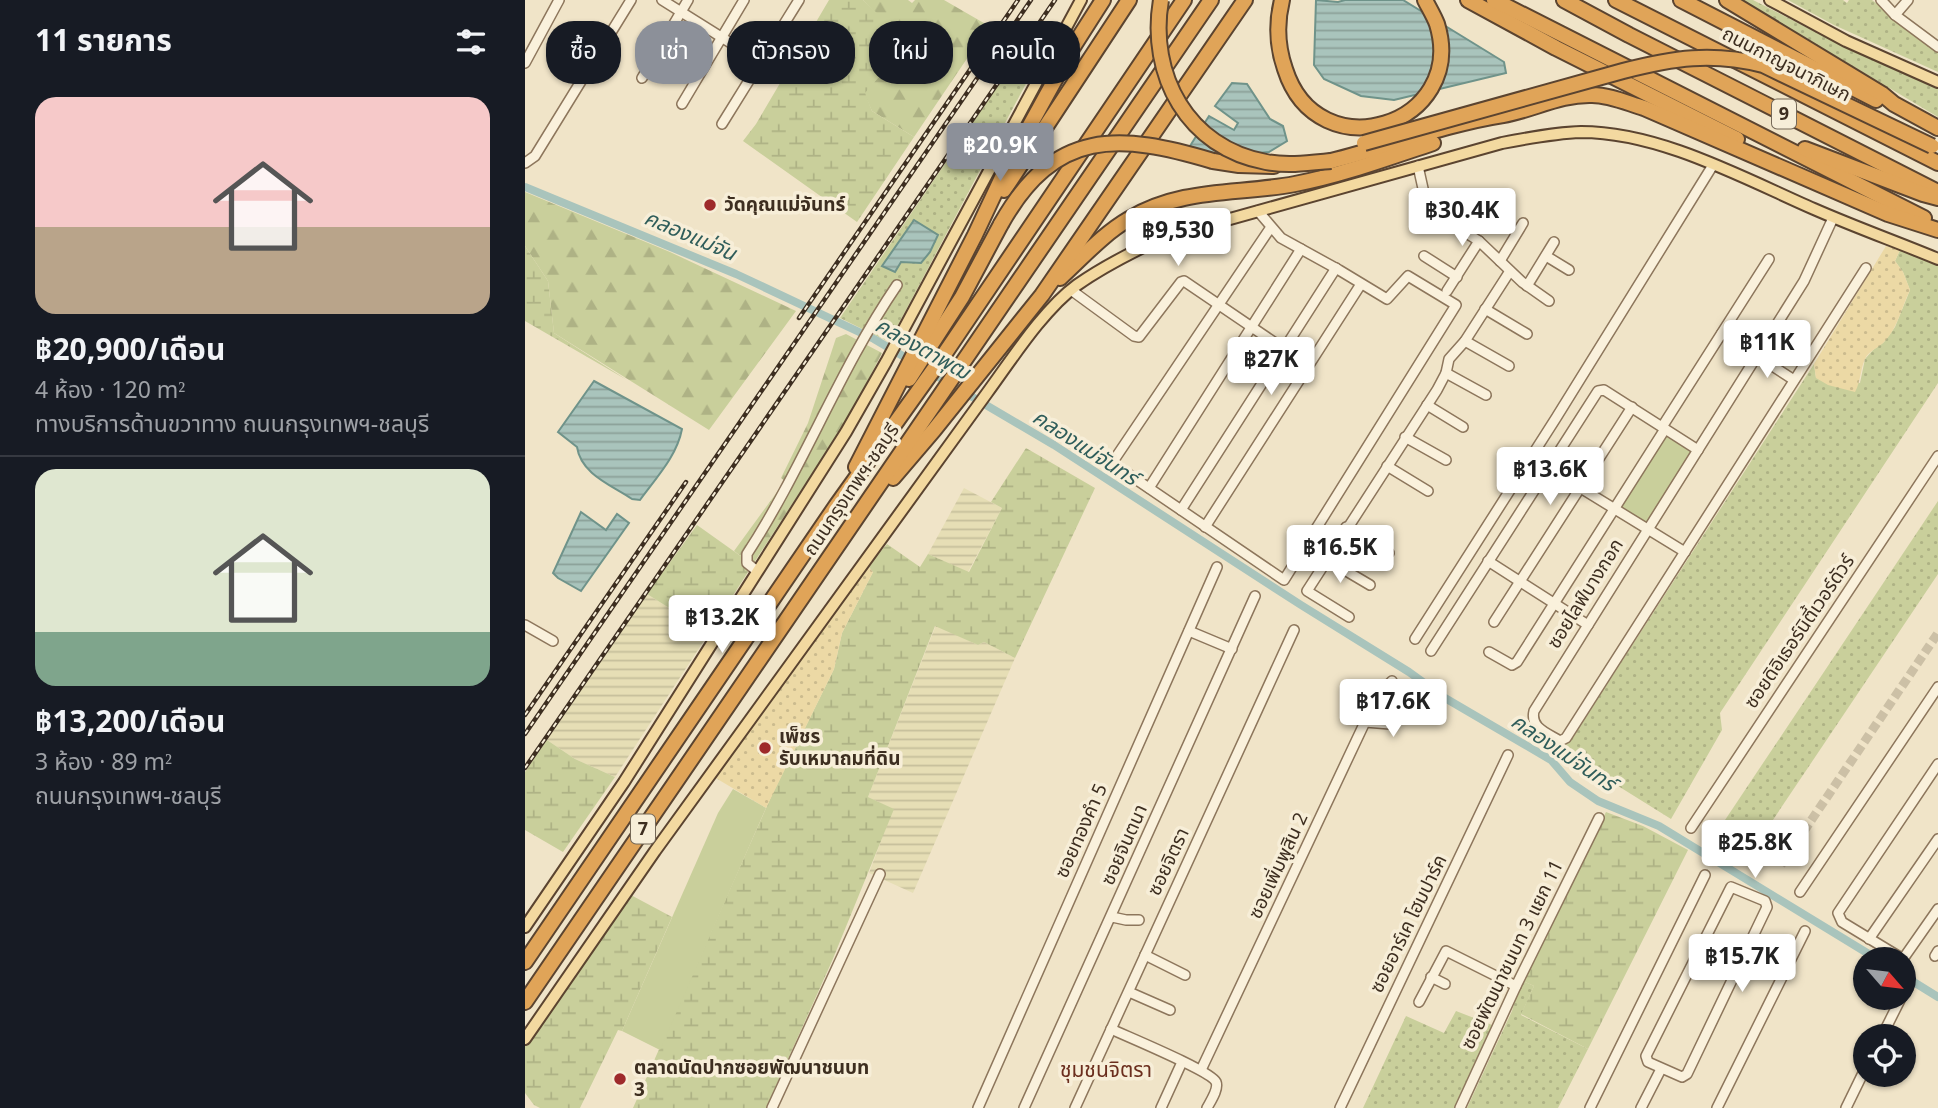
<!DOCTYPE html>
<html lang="th">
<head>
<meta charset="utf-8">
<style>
	body { margin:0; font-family:Georgia,"Noto Sans Thai",serif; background:#242831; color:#f1f3f6; height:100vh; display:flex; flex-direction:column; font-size:26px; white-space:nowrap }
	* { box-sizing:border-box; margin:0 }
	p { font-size:23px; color:#9ea1a6 }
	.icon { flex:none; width:38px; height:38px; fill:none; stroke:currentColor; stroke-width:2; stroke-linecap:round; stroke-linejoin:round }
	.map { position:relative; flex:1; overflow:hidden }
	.drawer { display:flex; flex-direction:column; background:#171b24; width:525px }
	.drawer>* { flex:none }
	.top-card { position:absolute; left:21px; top:21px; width:665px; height:63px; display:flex; gap:14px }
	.needle { width:46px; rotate:118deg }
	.tools { position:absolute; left:1328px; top:947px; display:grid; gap:14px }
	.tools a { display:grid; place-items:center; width:63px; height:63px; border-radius:50%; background:#171b24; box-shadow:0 2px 5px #0004; font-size:35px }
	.price { position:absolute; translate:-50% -60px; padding:0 16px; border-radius:7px; background:#fff; color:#222; font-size:23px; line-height:46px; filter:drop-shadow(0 2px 4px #0008) }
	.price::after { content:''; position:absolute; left:50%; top:42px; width:21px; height:16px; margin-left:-10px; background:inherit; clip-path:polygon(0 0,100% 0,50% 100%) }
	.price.on { background:#8c9099; color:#fff }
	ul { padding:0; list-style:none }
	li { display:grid; align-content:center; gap:14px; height:371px; padding:0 35px }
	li+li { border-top:2px solid #363941 }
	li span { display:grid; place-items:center; height:217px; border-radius:21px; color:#555 }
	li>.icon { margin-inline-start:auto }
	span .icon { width:126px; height:126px; fill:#fffc; stroke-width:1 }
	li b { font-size:30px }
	h2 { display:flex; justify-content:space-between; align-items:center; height:84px; padding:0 35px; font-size:30px }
	.tag { padding:0 24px; border-radius:28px; background:#171b24; box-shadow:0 2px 5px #0004; font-size:24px; line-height:63px }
	.tag.on { background:#8c9099; color:#fff }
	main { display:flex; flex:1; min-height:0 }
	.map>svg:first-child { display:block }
</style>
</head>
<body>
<main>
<section class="drawer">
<h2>11 รายการ<svg class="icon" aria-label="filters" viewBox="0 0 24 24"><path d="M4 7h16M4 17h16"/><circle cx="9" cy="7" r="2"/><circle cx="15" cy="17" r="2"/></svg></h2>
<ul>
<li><span style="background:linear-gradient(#f6c9c9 60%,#b9a48a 0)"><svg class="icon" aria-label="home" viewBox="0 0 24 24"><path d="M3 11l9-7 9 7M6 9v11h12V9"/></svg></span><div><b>฿20,900/เดือน</b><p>4 ห้อง · 120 m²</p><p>ทางบริการด้านขวาทาง ถนนกรุงเทพฯ-ชลบุรี</p></div></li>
<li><span style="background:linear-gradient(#dfe7d0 75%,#7fa58c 0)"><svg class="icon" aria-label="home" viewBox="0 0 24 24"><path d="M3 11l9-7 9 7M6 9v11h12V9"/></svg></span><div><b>฿13,200/เดือน</b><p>3 ห้อง · 89 m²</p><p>ถนนกรุงเทพฯ-ชลบุรี</p></div></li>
</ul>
</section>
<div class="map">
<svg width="1413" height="1108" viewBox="0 0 1413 1108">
	<defs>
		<pattern id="farmland-rules" width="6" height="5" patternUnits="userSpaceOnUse" patternTransform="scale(1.75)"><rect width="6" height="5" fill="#e6deb5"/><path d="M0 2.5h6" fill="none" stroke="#c6bf9b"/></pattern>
		<pattern id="grass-dots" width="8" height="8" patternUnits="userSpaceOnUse" patternTransform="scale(1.75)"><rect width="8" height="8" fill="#c9cf9b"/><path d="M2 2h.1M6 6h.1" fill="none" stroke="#aeb285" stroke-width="1.8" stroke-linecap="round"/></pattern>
		<pattern id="forest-firs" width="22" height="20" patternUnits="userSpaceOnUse" patternTransform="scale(1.75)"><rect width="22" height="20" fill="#c9cf9b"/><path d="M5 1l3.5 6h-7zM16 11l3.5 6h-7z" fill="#aeb285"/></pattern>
		<pattern id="wetland-marsh" width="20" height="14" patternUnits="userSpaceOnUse" patternTransform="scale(1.75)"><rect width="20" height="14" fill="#c9cf9b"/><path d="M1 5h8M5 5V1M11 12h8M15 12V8" fill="none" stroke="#aeb285"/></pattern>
		<pattern id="sand-dots" width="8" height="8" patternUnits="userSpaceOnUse" patternTransform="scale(1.75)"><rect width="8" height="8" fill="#ecd9a5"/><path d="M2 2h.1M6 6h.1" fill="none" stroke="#cbbb8e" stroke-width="1.8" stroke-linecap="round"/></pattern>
		<pattern id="water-rules" width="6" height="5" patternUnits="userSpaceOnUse" patternTransform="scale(1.75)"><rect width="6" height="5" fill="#a9c4bc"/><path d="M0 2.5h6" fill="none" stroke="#8ba098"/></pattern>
	</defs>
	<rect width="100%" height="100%" fill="#f0e4c8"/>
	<g fill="url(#farmland-rules)">
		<path d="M439 488 477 508 443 572 403 554Z"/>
		<path d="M122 594 184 633 90 777 50 759 22 740Z"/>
		<path d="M411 625 453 645 459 642 490 658 388 893 344 873 368 809 343 797Z"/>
	</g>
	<g fill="url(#grass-dots)">
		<path d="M1217 0H1228L1322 48 1413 88V117Z"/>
		<path d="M1263 0H1318L1322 3 1324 0H1347L1413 51V72L1309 25Z"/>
		<path d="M498 49 514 59 364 342 315 318Z"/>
		<path d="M1375 250 1413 266V383L1195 713 1197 730 1146 819 1029 746 1046 740 1289 364 1291 378 1335 383 1340 359 1348 350 1359 342 1370 327 1385 290 1378 272 1370 261Z"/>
		<path d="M1413 501V574L1217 866 1184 844Z"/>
		<path d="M996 980 1009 986 996 1015 1063 1049 1033 1108H942L987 1011Z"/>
		<path d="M931 1011 967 1025 929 1108H838L881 1016 919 1033Z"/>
	</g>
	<g fill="url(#forest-firs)">
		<path d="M338 0H383L387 3 390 0H419L464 26 389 137 347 111 339 93 359 70 377 55 357 19Z"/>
		<path d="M0 192 145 252 271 311 184 430 29 333 23 281 0 246Z"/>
		<path d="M321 334 357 353 325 415 223 572 217 557 209 551 260 481 256 478 283 423 311 338Z"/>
	</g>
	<g fill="url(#wetland-marsh)">
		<path d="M304 0H338L383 42C374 61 353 76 340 93L347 111 389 137 332 222 218 141 231 124Z"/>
		<path d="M0 246 23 281 29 333 102 380 0 321Z"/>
		<path d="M501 448 570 488 490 658 459 642 453 645 410 626 343 797 369 809 307 961 241 1108H108L246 797 309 669 317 633 348 572 343 566 362 544 395 567 403 554 444 572 477 508 466 502Z"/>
		<path d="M172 525 217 557 223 572 184 633 122 594Z"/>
		<path d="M22 740 50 759 90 777 38 852 0 830V772Z"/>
		<path d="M1081 812 1118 826 1163 850 1063 1049 996 1014 1009 986 996 980Z"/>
		<path d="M104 894 147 917 97 1031 93 1030 55 1108H15L9 1105 0 1093V1045Z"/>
	</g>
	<g fill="url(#sand-dots)">
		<path d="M1361 246 1375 250 1370 261 1378 272 1385 290C1377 306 1373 327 1360 341 1354 348 1344 350 1340 359 1335 370 1336 381 1330 392L1303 385 1291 378 1289 364Z"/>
		<path d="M343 566 348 572 317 633 309 669 241 808 189 777Z"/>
	</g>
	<g fill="#c9cf9b">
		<path d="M1141 434 1167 451 1120 524 1094 507Z"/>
		<path d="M208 789 241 808 135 1050 97 1031 193 813Z"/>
	</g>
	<g fill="url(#water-rules)" stroke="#6f938a" stroke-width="2">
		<path d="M791 0 813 2 820 0H878L979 62 981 73 869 100 836 96 799 79 789 65Z"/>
		<path d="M707 83 722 84 745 119 758 126 762 141 744 152 672 159 665 146 684 116 709 130 713 123 690 106Z"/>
		<path d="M389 220 413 235 405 252 396 263 376 262 370 272 357 266Z"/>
		<path d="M69 381 157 429C152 456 131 478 115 500L107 499C86 485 56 474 52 447L33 432Z"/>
		<path d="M56 512 81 530 92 514 104 523 56 591 33 578 28 573Z"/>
	</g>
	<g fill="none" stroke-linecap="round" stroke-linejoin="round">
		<g stroke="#a9c4bc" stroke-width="8">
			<path d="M0 187 211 274 349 339 529 445 776 605 884 672 920 698 1026 760 1045 782 1073 801 1134 826 1352 959"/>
			<path d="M1379 976 1413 997"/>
		</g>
		<path stroke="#ccc0a6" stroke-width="9" stroke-dasharray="9 4.5" stroke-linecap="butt" d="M1256 865 1413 633"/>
		<defs>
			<g id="minor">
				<path d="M137 0 236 62"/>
				<path d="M1356 0 1370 15 1413 47"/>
				<path d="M1370 15 1383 0"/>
				<path d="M0 63 34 0"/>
				<path d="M117 78 163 0"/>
				<path d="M157 104 219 0"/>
				<path d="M197 124 274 0"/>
				<path d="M0 163 10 156 106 0"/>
				<path d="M893 166 899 193 906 207 922 221 954 241 997 282 1024 301"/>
				<path d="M733 211 756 238 814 270 862 299 883 276 931 305 759 580 587 463 746 227"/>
				<path d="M1308 218 1279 281 1009 711C1005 728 1022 733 1035 741L1041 738 1341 268"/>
				<path d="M945 235 967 200"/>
				<path d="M899 256 932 277"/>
				<path d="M1021 256 1044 270"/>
				<path d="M975 261 998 223"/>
				<path d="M1002 286 1029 242"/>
				<path d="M546 290 609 336 614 337 656 282 659 281 759 349"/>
				<path d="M922 291 954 241"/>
				<path d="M960 309 1002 334"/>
				<path d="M1197 333 1269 380"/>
				<path d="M940 341 984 366"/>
				<path d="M921 373 961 395"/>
				<path d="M902 405 938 427"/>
				<path d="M1137 427 1244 259"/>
				<path d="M880 437 921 460"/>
				<path d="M862 466 903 491"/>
				<path d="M1023 468 1160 552"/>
				<path d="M624 488 776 249"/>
				<path d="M656 510 811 268"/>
				<path d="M680 527 836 284"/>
				<path d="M821 527 864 553"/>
				<path d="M801 559 845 585"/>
				<path d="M963 561 1063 625"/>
				<path d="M232 571 222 563V554C278 468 314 370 372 285"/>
				<path d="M824 617 782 591 912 390 921 373 924 359 940 341 985 271"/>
				<path d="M969 622 1107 407"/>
				<path d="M0 625 28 641"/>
				<path d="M664 631 707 649"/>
				<path d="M890 639 1031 418 1188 165"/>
				<path d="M906 651 1073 391 1079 390 1173 450"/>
				<path d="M964 652 987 665 992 662 1140 429"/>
				<path d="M840 722 865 724 874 710"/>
				<path d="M1413 764 1313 913 1317 922 1378 959 1413 909"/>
				<path d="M1166 828 1413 456"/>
				<path d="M1206 887 1240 901 1242 907 1162 1074 1157 1077 1123 1062 1121 1056Z"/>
				<path d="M1275 892 1413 687"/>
				<path d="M587 917 601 920H614"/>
				<path d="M1344 939 1413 839"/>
				<path d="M620 955 660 975"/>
				<path d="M1410 956 1413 951"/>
				<path d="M906 977 920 984"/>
				<path d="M604 992 645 1010"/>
				<path d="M894 1002 921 951 991 986"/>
				<path d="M586 1029C603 1037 686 1071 691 1082 694 1089 685 1102 682 1108"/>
				<path d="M1357 1036 1376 998"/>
				<path d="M676 1070 840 722 850 698 867 681"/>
				<path d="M247 1108 355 874"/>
				<path d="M453 1108 692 567"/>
				<path d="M499 1108 730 596"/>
				<path d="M550 1108 769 630"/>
				<path d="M636 1108 657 1062"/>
				<path d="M815 1108 983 755"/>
				<path d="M935 1108 991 986 1074 818"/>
				<path d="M1065 1108 1180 875"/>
				<path d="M1116 1108 1136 1069"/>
				<path d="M1192 1108 1280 931"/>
				<path d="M1321 1108 1340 1069"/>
			</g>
			<g id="major">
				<path d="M1245 0 1321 41 1413 82"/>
				<path d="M0 927 99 782 321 432 361 362 556 0"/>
				<path d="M0 1039 130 851 462 393C487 359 518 310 552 285 579 266 607 252 637 238L977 143C1003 138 1029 133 1056 132 1135 132 1218 178 1289 209 1330 227 1372 242 1413 259"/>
			</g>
			<g id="highway">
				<path d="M757 0C751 24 752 46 760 69 793 173 943 125 912 24 909 16 904 8 900 0"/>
				<path d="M943 0 1031 48 1212 139"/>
				<path d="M969 0 1399 218"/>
				<path d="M1039 0 1104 35 1413 192"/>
				<path d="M1091 0 1413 163"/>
				<path d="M1156 0 1351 100"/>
				<path d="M1202 0 1357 94 1369 104 1413 128"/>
				<path d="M1280 149 1398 194 1413 198"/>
				<path d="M688 161 714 165 749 166"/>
				<path d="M806 161C863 147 920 124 978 115 1008 110 1035 94 1067 95 1085 95 1102 103 1119 108L1363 214 1413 230"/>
				<path d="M479 190 604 0"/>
				<path d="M535 278C557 258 578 234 604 219 658 187 712 195 770 184 817 175 863 158 908 143"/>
				<path d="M384 379 437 297 476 224"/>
				<path d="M331 467 450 235 481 169 548 47 578 0"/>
				<path d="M368 478 409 430 517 295 720 0"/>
				<path d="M0 962 311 506 414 362 659 0"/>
				<path d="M0 1002 686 0"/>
			</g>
		</defs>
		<use href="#minor" stroke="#8d765c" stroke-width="12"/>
		<use href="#major" stroke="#5b4430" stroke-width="14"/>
		<use href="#highway" stroke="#5b4430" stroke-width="18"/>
		<use href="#minor" stroke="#faf1dc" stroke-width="9"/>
		<use href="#major" stroke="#f3d9a0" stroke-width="10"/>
		<use href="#highway" stroke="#e0a458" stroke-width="14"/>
		<defs>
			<g id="rail">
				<path d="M274 318 493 0"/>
				<path d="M0 715 161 482"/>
				<path d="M0 734 506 0"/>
				<path d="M0 768 530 0"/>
			</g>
		</defs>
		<use href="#rail" stroke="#3d2e20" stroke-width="4.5"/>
		<use href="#rail" stroke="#f7eed8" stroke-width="2" stroke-dasharray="5" stroke-linecap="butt"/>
		<defs>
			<g id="highway-bridge">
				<path d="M636 0C623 75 663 148 741 162 762 166 785 163 806 161"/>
				<path d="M839 143 1098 71C1148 58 1187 52 1238 65L1407 146"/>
				<path d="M476 224C530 128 594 133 688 161"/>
			</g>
		</defs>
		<use href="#highway-bridge" stroke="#5b4430" stroke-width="18" stroke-linecap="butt"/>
		<use href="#highway-bridge" stroke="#e0a458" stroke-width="14"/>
	</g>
	<g fill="#9e2a2b" stroke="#f7eed8" stroke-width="2.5">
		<circle cx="185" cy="205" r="7"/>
		<circle cx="240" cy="748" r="7"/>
		<circle cx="95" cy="1079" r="7"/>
	</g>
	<g text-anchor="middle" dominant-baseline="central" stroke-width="7" stroke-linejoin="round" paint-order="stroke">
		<g fill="#f7eed8" stroke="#756857" stroke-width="2">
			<rect x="1247" y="99.5" width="24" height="29" rx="5"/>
			<rect x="106" y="814.5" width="24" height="29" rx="5"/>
		</g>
		<g font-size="18" font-weight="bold" fill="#3d2e20">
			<text x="1259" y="114">9</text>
			<text x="118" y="829">7</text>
		</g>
		<g font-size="19" fill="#3d2e20" stroke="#f7eed8">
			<text transform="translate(1261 65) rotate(27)">ถนนกาญจนาภิเษก</text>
			<text transform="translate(327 490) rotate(-56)">ถนนกรุงเทพฯ-ชลบุรี</text>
			<text transform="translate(1061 594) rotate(-58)">ซอยไลฟ์บางกอก</text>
			<text transform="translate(1275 632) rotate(-56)">ซอยดิอิเธอร์นิตี้เวอร์ดัวร์</text>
			<text transform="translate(557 831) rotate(-66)">ซอยทองคำ 5</text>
			<text transform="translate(600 845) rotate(-66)">ซอยจินตนา</text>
			<text transform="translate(644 862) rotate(-65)">ซอยจิตรา</text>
			<text transform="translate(754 866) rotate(-65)">ซอยเพิ่มพูสิน 2</text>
			<text transform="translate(884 924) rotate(-64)">ซอยอาร์เค โฮมปาร์ค</text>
			<text transform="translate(988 955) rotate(-64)">ซอยพัฒนาชนบท 3 แยก 11</text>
		</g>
		<g font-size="19" font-weight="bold" fill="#3d2e20" stroke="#f7eed8" text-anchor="start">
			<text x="199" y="205">วัดคุณแม่จันทร์</text>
			<text x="254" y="737">เพ็ชร<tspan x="254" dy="22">รับเหมาถมที่ดิน</tspan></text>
			<text x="109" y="1068">ตลาดนัดปากซอยพัฒนาชนบท<tspan x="109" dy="22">3</tspan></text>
		</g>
		<g font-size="21" font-style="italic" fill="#2f5d5a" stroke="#f7eed8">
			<text transform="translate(165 236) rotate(23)">คลองแม่จัน</text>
			<text transform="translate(397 349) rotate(29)">คลองตาพุฒ</text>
			<text transform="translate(560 448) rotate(33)">คลองแม่จันทร์</text>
			<text transform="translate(1038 753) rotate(34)">คลองแม่จันทร์</text>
		</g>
		<g font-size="21" fill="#6b2e1e" stroke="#f7eed8">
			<text x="581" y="1070">ชุมชนจิตรา</text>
		</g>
	</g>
</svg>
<div class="tools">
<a><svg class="needle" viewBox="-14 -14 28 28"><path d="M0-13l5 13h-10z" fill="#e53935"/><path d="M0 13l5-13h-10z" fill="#9ea1a6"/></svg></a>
<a><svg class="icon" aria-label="locate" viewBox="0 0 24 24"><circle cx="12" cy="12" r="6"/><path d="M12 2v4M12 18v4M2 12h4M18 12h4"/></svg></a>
</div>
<b class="price on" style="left:475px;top:183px">฿20.9K</b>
<b class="price" style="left:937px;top:248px">฿30.4K</b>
<b class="price" style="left:653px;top:268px">฿9,530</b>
<b class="price" style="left:1242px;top:380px">฿11K</b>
<b class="price" style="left:746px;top:397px">฿27K</b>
<b class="price" style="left:1025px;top:507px">฿13.6K</b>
<b class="price" style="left:815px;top:585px">฿16.5K</b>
<b class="price" style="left:197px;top:655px">฿13.2K</b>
<b class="price" style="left:868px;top:739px">฿17.6K</b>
<b class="price" style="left:1230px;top:880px">฿25.8K</b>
<b class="price" style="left:1217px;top:994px">฿15.7K</b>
<div class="top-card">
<a class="tag">ซื้อ</a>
<a class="tag on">เช่า</a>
<a class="tag">ตัวกรอง</a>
<a class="tag">ใหม่</a>
<a class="tag">คอนโด</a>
</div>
</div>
</main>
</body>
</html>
